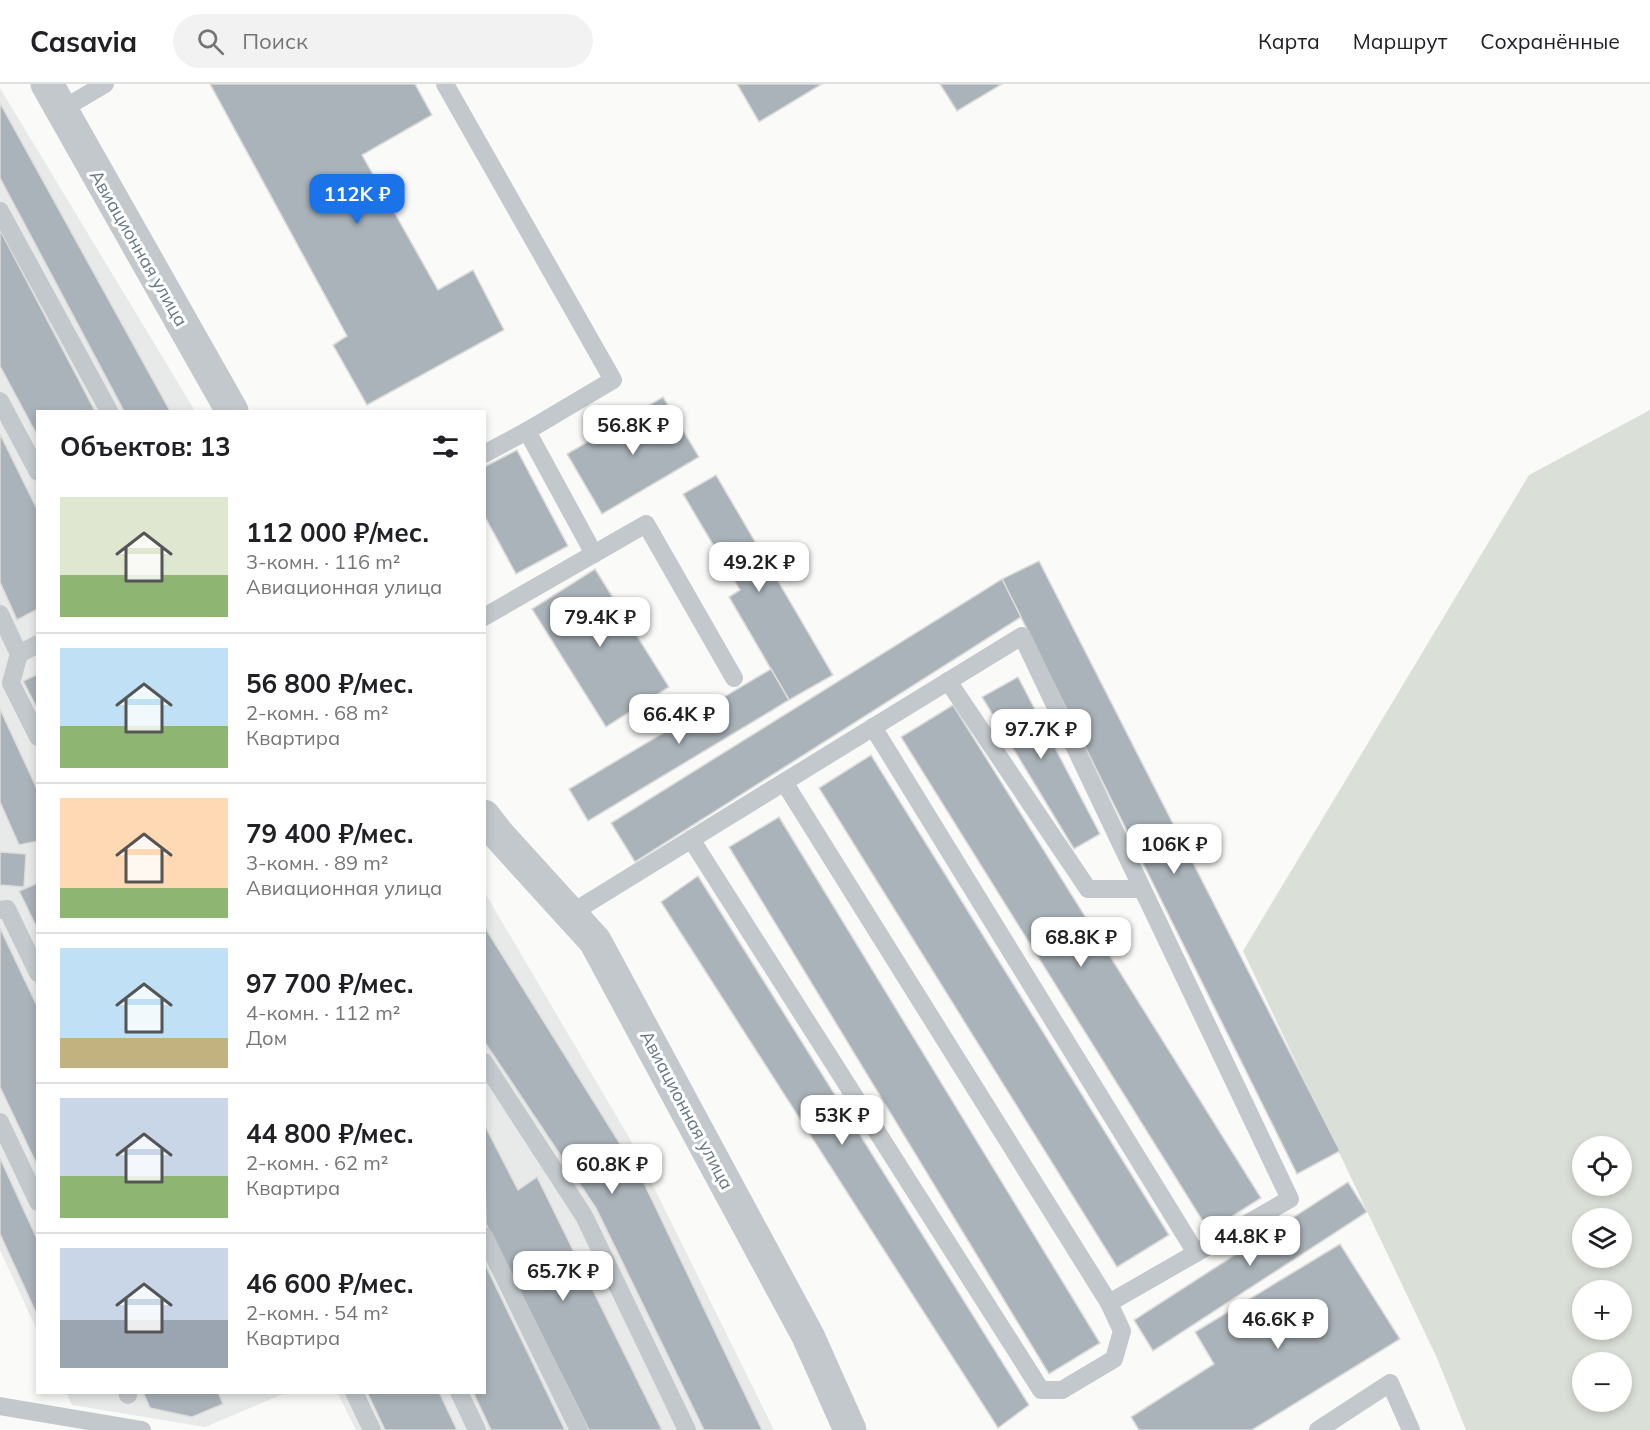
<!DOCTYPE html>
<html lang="ru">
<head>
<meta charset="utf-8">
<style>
	body { margin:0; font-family:Mulish,sans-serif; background:#f2f2f2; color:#202124; height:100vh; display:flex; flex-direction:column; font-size:22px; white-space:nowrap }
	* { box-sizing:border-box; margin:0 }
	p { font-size:20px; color:#757577 }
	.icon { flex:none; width:33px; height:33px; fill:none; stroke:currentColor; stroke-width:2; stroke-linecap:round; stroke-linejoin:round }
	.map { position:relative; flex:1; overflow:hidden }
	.sheet { position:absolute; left:36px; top:326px; width:450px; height:984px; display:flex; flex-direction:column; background:#fff; border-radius:0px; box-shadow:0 3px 9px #0003 }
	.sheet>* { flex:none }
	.buttons { position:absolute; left:1572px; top:1052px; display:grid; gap:12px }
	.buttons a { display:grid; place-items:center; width:60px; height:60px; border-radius:50%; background:#fff; box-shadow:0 3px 9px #0003; font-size:30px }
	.price { position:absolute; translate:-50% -51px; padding:0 14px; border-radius:12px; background:#fff; color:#222; font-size:20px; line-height:39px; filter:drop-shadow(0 2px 3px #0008) }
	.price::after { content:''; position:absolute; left:50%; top:36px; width:18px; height:14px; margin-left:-9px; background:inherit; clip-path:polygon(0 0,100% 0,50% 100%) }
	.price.current { background:#1a73e8; color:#fff }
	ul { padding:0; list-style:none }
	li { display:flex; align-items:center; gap:18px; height:150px; padding:0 24px }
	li+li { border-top:2px solid #e0e0e0 }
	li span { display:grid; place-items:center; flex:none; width:168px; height:120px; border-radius:0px; color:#555 }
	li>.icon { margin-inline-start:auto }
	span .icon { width:72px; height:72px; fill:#fffc; stroke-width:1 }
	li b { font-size:26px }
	h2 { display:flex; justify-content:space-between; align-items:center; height:72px; padding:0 24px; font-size:26px }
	header { display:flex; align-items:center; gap:36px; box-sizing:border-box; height:84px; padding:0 30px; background:#fff; border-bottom:2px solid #e0e0e0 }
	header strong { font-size:28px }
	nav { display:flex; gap:33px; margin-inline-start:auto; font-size:21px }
	.search { width:420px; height:54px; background:#f2f2f2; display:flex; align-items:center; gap:15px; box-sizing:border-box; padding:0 21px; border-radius:33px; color:#757577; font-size:22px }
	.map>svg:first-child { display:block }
</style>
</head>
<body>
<header>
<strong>Casavia</strong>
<div class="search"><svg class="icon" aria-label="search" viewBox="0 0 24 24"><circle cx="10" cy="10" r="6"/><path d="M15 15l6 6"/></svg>Поиск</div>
<nav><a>Карта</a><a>Маршрут</a><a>Сохранённые</a></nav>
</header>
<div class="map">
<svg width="1650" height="1346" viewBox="0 0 1650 1346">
	<rect width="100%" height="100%" fill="#fafaf8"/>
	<g fill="#e8e9e9">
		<path d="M0 4 195 327H38L37 1246 0 1166Z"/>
		<path d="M485 809 630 1055 774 1346H356L337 1308H484Z"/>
		<path d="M66 1308H288L205 1343 72 1321Z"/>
	</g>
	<path fill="#dadfd7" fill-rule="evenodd" d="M1650 326V1346H1466L1437 1274 1243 867 1529 391ZM1582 1062H1622V1101H1582ZM1582 1134H1622V1173H1582ZM1582 1206H1622V1245H1582ZM1582 1278H1622V1317H1582Z"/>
	<g fill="#aab3b9" stroke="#dcdcda" stroke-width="1.5">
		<path d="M210 0H415L432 31 362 71 438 206 473 186 504 246 367 321 333 261 347 252Z"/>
		<path d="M737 0H822L759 38Z"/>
		<path d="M940 0H1002L957 27Z"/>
		<path d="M0 19 170 327H124L0 94Z"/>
		<path d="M0 146 95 327H38V353L0 282Z"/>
		<path d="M663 313 699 373 602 430 567 370Z"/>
		<path d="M0 350 38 427V525L17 536 0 498Z"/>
		<path d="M517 366 568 462 516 490 484 431V383Z"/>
		<path d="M716 391 833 591 789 616 729 513 740 506 683 410Z"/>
		<path d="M1039 477 1340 1067 1297 1090 1002 495Z"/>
		<path d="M595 485 669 603 606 643 532 525Z"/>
		<path d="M1002 495 1021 533 635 778 611 739Z"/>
		<path d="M771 585 789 616 588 737 569 705Z"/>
		<path d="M38 590V626L23 597Z"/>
		<path d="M1018 593 1100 750 1074 765 982 613Z"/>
		<path d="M953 621 1261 1114 1209 1147 901 653Z"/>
		<path d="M0 625 38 707V757L19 761 0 718Z"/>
		<path d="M871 671 1169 1151 1117 1183 819 704Z"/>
		<path d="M779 733 1100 1259 1049 1290 729 763Z"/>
		<path d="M0 768 26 770 24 803 0 801Z"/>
		<path d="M698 792 1029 1321 998 1344 661 818Z"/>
		<path d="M38 799V846L19 807Z"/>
		<path d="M484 842 642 1095 762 1346H704L596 1124 484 957Z"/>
		<path d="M0 844 38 924V1083L0 1003Z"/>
		<path d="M484 1040 518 1106 537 1093 662 1346H589L486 1140Z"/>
		<path d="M0 1074 38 1157V1233L0 1150Z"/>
		<path d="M1348 1098 1367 1128 1153 1267 1134 1236Z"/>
		<path d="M1340 1160 1400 1255 1252 1346H1139L1131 1333 1214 1280 1195 1248Z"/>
		<path d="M484 1178 565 1346H491L473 1308H484Z"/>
		<path d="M143 1308H218L223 1320 192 1333 150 1324Z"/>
		<path d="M367 1308H439L457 1346H385Z"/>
	</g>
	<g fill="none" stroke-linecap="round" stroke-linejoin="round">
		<g stroke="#c3c8cc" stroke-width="18">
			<path d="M445 0 613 296 527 347"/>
			<path d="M61 26 105 0"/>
			<path d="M0 127 109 327"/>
			<path d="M0 317 38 388"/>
			<path d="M484 370 527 347 594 470"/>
			<path d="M0 530 19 570 38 560"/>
			<path d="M484 533 646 440 734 594"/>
			<path d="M19 570 11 599 38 653"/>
			<path d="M948 597 1088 805H1142"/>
			<path d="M873 643 1196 1169"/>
			<path d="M691 755 1041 1306H1062L1114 1275 1122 1247 1109 1219"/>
			<path d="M0 826 7 825 38 889"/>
			<path d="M570 830C721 737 871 644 1022 552L1290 1115 1109 1219 784 698"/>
			<path d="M484 978 584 1132 687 1346"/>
			<path d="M0 1038 38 1118"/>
			<path d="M484 1152 579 1346"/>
			<path d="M127 1308 128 1311"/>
			<path d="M354 1308 372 1346"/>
			<path d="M459 1308 477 1346"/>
			<path d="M0 1322 142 1346"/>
			<path d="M1318 1346 1390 1299 1411 1346"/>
		</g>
		<g stroke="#c3c8cc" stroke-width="33">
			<path d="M47 0 232 327"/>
			<path d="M484 732 497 749 595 857 808 1252 850 1346"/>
		</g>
	</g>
	<g text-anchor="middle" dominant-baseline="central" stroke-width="6" stroke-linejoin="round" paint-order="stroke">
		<g font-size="18" fill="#657683" stroke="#fff">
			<text transform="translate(139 164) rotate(60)">Авиационная улица</text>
			<text transform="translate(687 1026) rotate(62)">Авиационная улица</text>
		</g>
	</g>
</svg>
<div class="buttons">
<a><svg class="icon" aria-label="locate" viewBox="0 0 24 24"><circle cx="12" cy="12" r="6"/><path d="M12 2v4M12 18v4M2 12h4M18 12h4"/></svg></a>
<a><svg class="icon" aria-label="layers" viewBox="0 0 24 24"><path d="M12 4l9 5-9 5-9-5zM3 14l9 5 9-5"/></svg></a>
<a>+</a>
<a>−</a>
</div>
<b class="price current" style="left:357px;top:141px">112K ₽</b>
<b class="price" style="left:633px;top:372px">56.8K ₽</b>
<b class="price" style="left:759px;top:509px">49.2K ₽</b>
<b class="price" style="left:600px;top:564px">79.4K ₽</b>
<b class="price" style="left:679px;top:661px">66.4K ₽</b>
<b class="price" style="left:1041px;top:676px">97.7K ₽</b>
<b class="price" style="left:1174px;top:791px">106K ₽</b>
<b class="price" style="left:1081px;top:884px">68.8K ₽</b>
<b class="price" style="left:842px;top:1062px">53K ₽</b>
<b class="price" style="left:612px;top:1111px">60.8K ₽</b>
<b class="price" style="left:1250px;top:1183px">44.8K ₽</b>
<b class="price" style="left:563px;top:1218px">65.7K ₽</b>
<b class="price" style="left:1278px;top:1266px">46.6K ₽</b>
<section class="sheet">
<h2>Объектов: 13<svg class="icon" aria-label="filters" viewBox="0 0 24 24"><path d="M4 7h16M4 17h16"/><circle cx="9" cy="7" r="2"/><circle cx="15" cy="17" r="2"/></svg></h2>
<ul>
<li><span style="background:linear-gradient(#dfe7d0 65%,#8fb573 0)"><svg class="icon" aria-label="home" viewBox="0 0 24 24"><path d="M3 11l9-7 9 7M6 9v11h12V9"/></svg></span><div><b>112 000 ₽/мес.</b><p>3-комн. · 116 m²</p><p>Авиационная улица</p></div></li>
<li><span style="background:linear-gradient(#bfe0f5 65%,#8fb573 0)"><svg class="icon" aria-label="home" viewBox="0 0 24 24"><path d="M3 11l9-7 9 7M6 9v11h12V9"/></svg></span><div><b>56 800 ₽/мес.</b><p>2-комн. · 68 m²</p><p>Квартира</p></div></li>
<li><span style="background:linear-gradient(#ffd9b3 75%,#8fb573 0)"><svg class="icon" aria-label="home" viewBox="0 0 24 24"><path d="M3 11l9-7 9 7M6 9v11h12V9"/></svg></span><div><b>79 400 ₽/мес.</b><p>3-комн. · 89 m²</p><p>Авиационная улица</p></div></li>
<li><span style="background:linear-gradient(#bfe0f5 75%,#c2b280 0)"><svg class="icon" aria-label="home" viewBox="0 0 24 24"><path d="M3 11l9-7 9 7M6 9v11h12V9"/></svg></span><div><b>97 700 ₽/мес.</b><p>4-комн. · 112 m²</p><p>Дом</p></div></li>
<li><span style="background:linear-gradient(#c9d6e8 65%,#8fb573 0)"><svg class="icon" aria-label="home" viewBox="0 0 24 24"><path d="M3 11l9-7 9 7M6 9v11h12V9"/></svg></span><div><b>44 800 ₽/мес.</b><p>2-комн. · 62 m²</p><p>Квартира</p></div></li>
<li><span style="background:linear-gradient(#c9d6e8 60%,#9aa5b1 0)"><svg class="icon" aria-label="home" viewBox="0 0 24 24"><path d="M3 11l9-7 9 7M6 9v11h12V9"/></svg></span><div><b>46 600 ₽/мес.</b><p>2-комн. · 54 m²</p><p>Квартира</p></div></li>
</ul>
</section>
</div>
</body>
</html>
